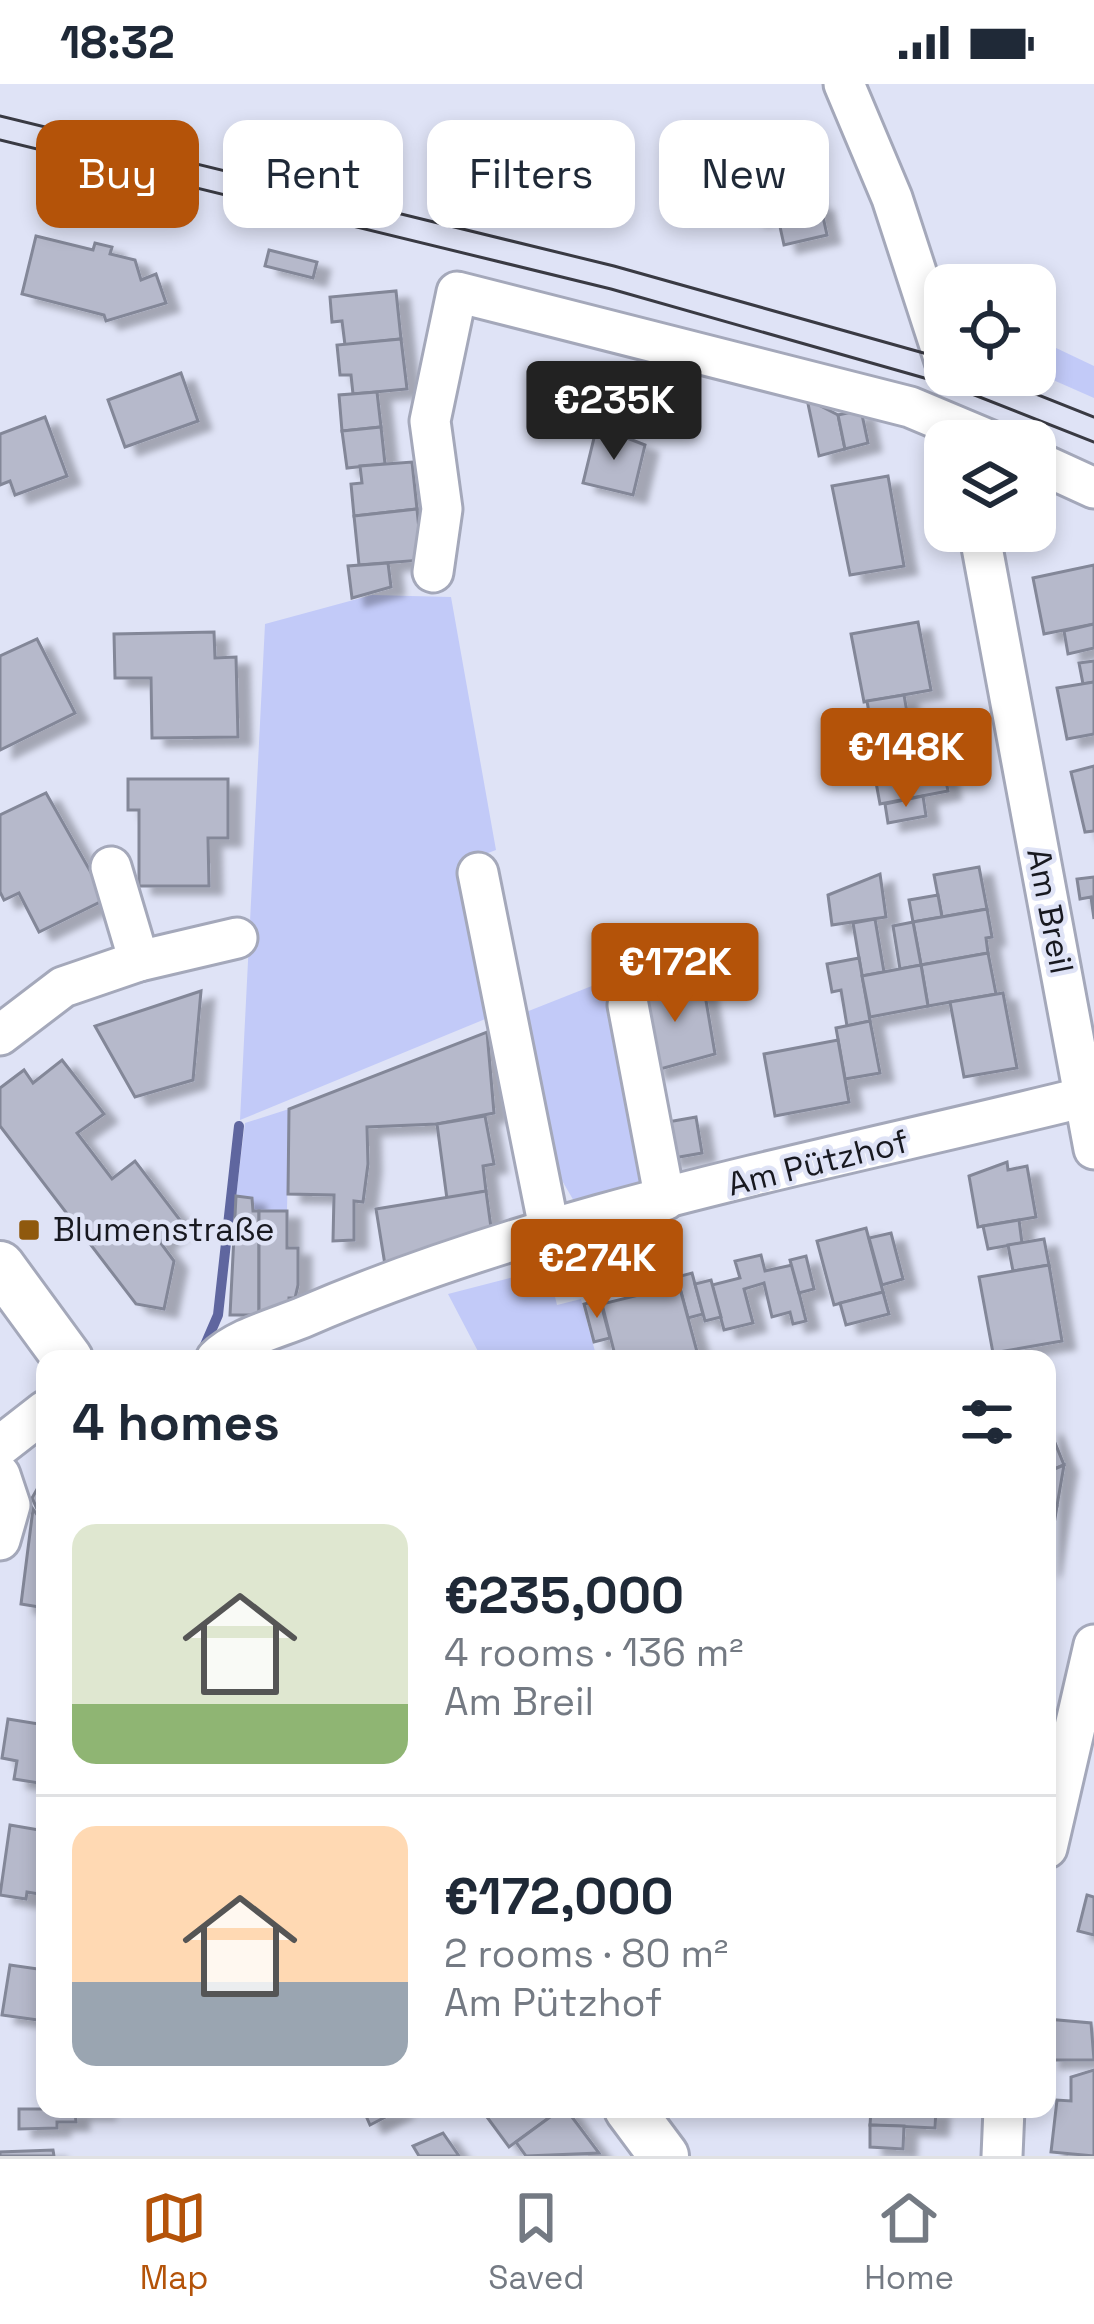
<!DOCTYPE html>
<html lang="en">
<head>
<meta charset="utf-8">
<style>
	body { margin:0; font-family:"Space Grotesk",sans-serif; background:#f2f2f3; color:#1f2937; height:100vh; display:flex; flex-direction:column; font-size:45px; white-space:nowrap }
	* { box-sizing:border-box; margin:0 }
	p { font-size:39px; color:#747a83 }
	.icon { flex:none; width:66px; height:66px; fill:none; stroke:currentColor; stroke-width:2; stroke-linecap:round; stroke-linejoin:round }
	.map { position:relative; flex:1; overflow:hidden }
	.details { position:absolute; left:36px; top:1266px; width:1020px; height:768px; display:flex; flex-direction:column; background:#fff; border-radius:24px; box-shadow:0 6px 18px #0003 }
	.details>* { flex:none }
	.top-card { position:absolute; left:36px; top:36px; width:1023px; height:108px; display:flex; gap:24px }
	.tools { position:absolute; left:924px; top:180px; display:grid; gap:24px }
	.tools a { display:grid; place-items:center; width:132px; height:132px; border-radius:24px; background:#fff; box-shadow:0 6px 18px #0003; font-size:60px }
	.price { position:absolute; translate:-50% -102px; padding:0 27px; border-radius:12px; background:#b45309; color:#fff; font-size:39px; line-height:78px; filter:drop-shadow(0 3px 6px #0008) }
	.price::after { content:''; position:absolute; left:50%; top:72px; width:36px; height:27px; margin-left:-18px; background:inherit; clip-path:polygon(0 0,100% 0,50% 100%) }
	.price.selected { background:#222; color:#fff }
	ul { padding:0; list-style:none }
	li { display:flex; align-items:center; gap:36px; height:300px; padding:0 36px }
	li+li { border-top:3px solid #e0e1e3 }
	li span { display:grid; place-items:center; flex:none; width:336px; height:240px; border-radius:24px; color:#555 }
	li>.icon { margin-inline-start:auto }
	span .icon { width:144px; height:144px; fill:#fffc; stroke-width:1 }
	li b { font-size:51px }
	h2 { display:flex; justify-content:space-between; align-items:center; height:144px; padding:0 36px; font-size:51px }
	.tag { padding:0 42px; border-radius:24px; background:#fff; box-shadow:0 6px 18px #0003; font-size:42px; line-height:108px }
	.tag.selected { background:#b45309; color:#fff }
	.status { display:flex; justify-content:space-between; align-items:center; height:84px; padding:0 60px; background:#fff; direction:ltr }
	.status svg { height:33px; fill:currentColor }
	.dock { display:flex; justify-content:space-around; align-items:center; height:168px; border-top:3px solid #e0e1e3; background:#fff; font-size:33px; color:#747a83 }
	.dock a { display:grid; justify-items:center; gap:6px }
	.dock .selected { color:#b45309 }
	.map>svg:first-child { display:block }
</style>
</head>
<body>
<div class="status"><b>18:32</b><svg viewBox="0 0 49 12"><path d="M0 12V9h3v3zM5 12V6h3v6zM10 12V3h3v9zM15 12V0h3v12zM26 1h20v11H26zM47 4h2v5h-2z"/></svg></div>
<div class="map">
<svg width="1094" height="2072" viewBox="0 0 1094 2072">
	<defs>
		<filter id="shadow"><feDropShadow dx="13" dy="8" stdDeviation="3" flood-color="#0004"/></filter>
	</defs>
	<rect width="100%" height="100%" fill="#dfe3f6"/>
	<g fill="#c2caf8">
		<path d="M1035 254 1094 282V314L1035 288Z"/>
		<path d="M372 511 451 513 496 766 459 780 495 931 240 1036 265 540Z"/>
		<path d="M612 894 655 1107 578 1124 557 1088 521 930Z"/>
		<path d="M289 1025 287 1127H253L252 1114 236 1112 245 1039Z"/>
		<path d="M548 1184 557 1221 581 1215 597 1275H482L448 1210Z"/>
	</g>
	<g fill="none" stroke-linecap="round" stroke-linejoin="round">
		<path stroke="#5f669f" stroke-width="10" d="M202 1268 218 1231 239 1042"/>
	</g>
	<g fill="#b6b9cb" stroke="#838798" stroke-width="3" filter="url(#shadow)">
		<path d="M797 43 814 120 753 134 736 56Z"/>
		<path d="M820 119 827 151 784 161 777 129Z"/>
		<path d="M36 152 93 166 95 159 112 163 110 170 135 176 141 196 156 190 166 219 106 237 104 231 22 210Z"/>
		<path d="M269 166 317 178 313 194 265 182Z"/>
		<path d="M396 207 401 255 345 261 342 237 332 238 330 213Z"/>
		<path d="M401 255 407 305 353 310 351 291H340L337 261Z"/>
		<path d="M181 289 198 337 125 363 108 316Z"/>
		<path d="M377 308 381 343 342 347 339 311Z"/>
		<path d="M807 315 838 331 845 365 819 372Z"/>
		<path d="M861 326 868 359 845 365 838 331Z"/>
		<path d="M45 333 67 392 15 411 10 397 0 401V350Z"/>
		<path d="M381 343 385 380 347 384 342 347Z"/>
		<path d="M1019 343 1034 349 1031 357 1015 353Z"/>
		<path d="M604 345 645 361 633 411 583 399 595 350Z"/>
		<path d="M412 378 417 425 354 432 351 400 362 399 360 382Z"/>
		<path d="M888 392 904 482 850 491 832 402Z"/>
		<path d="M417 425 422 476 359 481 354 432Z"/>
		<path d="M388 479 391 503 352 514 348 482Z"/>
		<path d="M1094 481V540L1044 550 1033 494Z"/>
		<path d="M918 538 931 606 864 618 851 550Z"/>
		<path d="M1094 540V564L1068 570 1064 547Z"/>
		<path d="M214 548 215 574 236 573 238 653 152 654 151 594H115L114 550Z"/>
		<path d="M37 555 75 629 0 666V572Z"/>
		<path d="M1094 577V598L1083 600 1079 579Z"/>
		<path d="M1094 598V650L1067 655 1057 604Z"/>
		<path d="M904 611 909 640 872 647 867 617Z"/>
		<path d="M937 653 948 707 880 720 870 666Z"/>
		<path d="M1094 682V747L1085 748 1071 688Z"/>
		<path d="M128 695H228V754H208L209 802H139V726H128Z"/>
		<path d="M46 709 106 815 39 848 19 809 4 816 0 808V731Z"/>
		<path d="M923 712 926 732 888 739 885 720Z"/>
		<path d="M979 783 987 825 942 833 934 791Z"/>
		<path d="M880 790 886 833 832 841 828 811Z"/>
		<path d="M1094 793V835L1091 813 1080 815 1077 795Z"/>
		<path d="M938 811 942 833 913 838 909 816Z"/>
		<path d="M987 825 992 853 986 854 988 869 921 881 913 838Z"/>
		<path d="M875 835 884 888 862 892 853 839Z"/>
		<path d="M913 838 921 881 900 885 893 842Z"/>
		<path d="M988 869 996 910 928 922 921 881Z"/>
		<path d="M859 874 870 937 847 942 841 906 832 908 827 880Z"/>
		<path d="M921 881 928 922 870 933 862 892Z"/>
		<path d="M703 899 715 970 653 987 632 912Z"/>
		<path d="M201 907 193 996 135 1013 95 942Z"/>
		<path d="M1003 909 1017 984 964 993 950 918Z"/>
		<path d="M870 937 880 989 845 995 836 944Z"/>
		<path d="M487 948 494 1029 437 1040 367 1043 368 1080 363 1118 354 1117V1156L333 1157 334 1111 288 1110 289 1025Z"/>
		<path d="M838 956 849 1018 775 1032 764 970Z"/>
		<path d="M62 976 104 1030 77 1049 112 1095 135 1077 183 1140 160 1158 174 1177 164 1225 136 1220 0 1042V1004L24 986 33 999Z"/>
		<path d="M485 1032 494 1080 483 1082 486 1107 447 1115 437 1040Z"/>
		<path d="M696 1033 702 1069 668 1075 662 1039Z"/>
		<path d="M1007 1078 1008 1086 1027 1082 1036 1133 978 1143 969 1092Z"/>
		<path d="M486 1107 493 1158 386 1187 376 1125Z"/>
		<path d="M236 1112 252 1114 253 1127H259V1231H230Z"/>
		<path d="M259 1127H287V1164H298V1201L295 1214H289V1231H259Z"/>
		<path d="M1019 1136 1022 1159 988 1165 983 1142Z"/>
		<path d="M866 1144 883 1208 834 1221 817 1157Z"/>
		<path d="M891 1149 903 1195 882 1201 869 1154Z"/>
		<path d="M1044 1155 1049 1181 1013 1187 1008 1161Z"/>
		<path d="M761 1171 765 1187 792 1181 806 1237 793 1240 790 1228 772 1233 764 1199 744 1205 753 1239 724 1246 712 1201 740 1194 735 1177Z"/>
		<path d="M806 1172 814 1205 799 1209 790 1176Z"/>
		<path d="M1049 1181 1062 1257 993 1269 979 1193Z"/>
		<path d="M692 1189 703 1230 688 1234 677 1193Z"/>
		<path d="M711 1196 721 1233 705 1237 695 1200Z"/>
		<path d="M679 1201 699 1275H616L602 1220Z"/>
		<path d="M883 1208 889 1230 846 1241 840 1219Z"/>
		<path d="M600 1216 610 1254 594 1258 584 1220Z"/>
		<path d="M1049 1344 1064 1381 1047 1388V1345Z"/>
		<path d="M1064 1381 1057 1422 1047 1420V1388Z"/>
		<path d="M44 1393 45 1392V1442L32 1414Z"/>
		<path d="M1047 1420 1057 1422 1047 1485Z"/>
		<path d="M33 1425 45 1442V1524L21 1520Z"/>
		<path d="M8 1635 45 1641V1700L14 1695 17 1677 2 1674Z"/>
		<path d="M10 1741 45 1747V1811L27 1808 26 1815 0 1811Z"/>
		<path d="M1087 1811 1094 1813V1851L1078 1847Z"/>
		<path d="M10 1881 45 1886V1937L2 1931Z"/>
		<path d="M1047 1935 1091 1939 1094 1976H1047Z"/>
		<path d="M1094 1986V2072L1051 2068 1057 2016 1071 2017V1993Z"/>
		<path d="M19 2025H102V2027H75L76 2038H57V2044L19 2045Z"/>
		<path d="M363 2025H401L370 2041Z"/>
		<path d="M489 2025H561L509 2063 484 2029Z"/>
		<path d="M561 2025H566L599 2069 526 2072 516 2058Z"/>
		<path d="M871 2025H936L935 2044 870 2041Z"/>
		<path d="M870 2041 904 2042 903 2065 870 2063Z"/>
		<path d="M443 2049 459 2072H419L413 2062Z"/>
		<path d="M53 2066 54 2072H0V2068Z"/>
	</g>
	<g fill="none" stroke-linecap="round" stroke-linejoin="round">
		<defs>
			<g id="minor">
				<path d="M844 0 892 114 945 277"/>
				<path d="M1035 377 1094 404"/>
				<path d="M979 447 1094 1065"/>
				<path d="M433 488 442 425 430 337 457 208 910 323 991 357"/>
				<path d="M111 783 139 877"/>
				<path d="M478 789 550 1149"/>
				<path d="M628 921 665 1116"/>
				<path d="M0 951 63 903 139 877 237 854"/>
				<path d="M216 1275C237 1254 278 1244 306 1232 549 1127 827 1077 1085 1013"/>
				<path d="M0 1362 45 1327"/>
				<path d="M0 1391 10 1421 0 1456"/>
				<path d="M1047 1764 1094 1561"/>
				<path d="M1002 2072 1004 2025"/>
			</g>
			<g id="major">
				<path d="M0 1182 68 1275"/>
				<path d="M629 2025 664 2072"/>
			</g>
		</defs>
		<use href="#minor" stroke="#a4a8ba" stroke-width="45"/>
		<use href="#major" stroke="#a4a8ba" stroke-width="54"/>
		<use href="#minor" stroke="#fff" stroke-width="39"/>
		<use href="#major" stroke="#fff" stroke-width="48"/>
		<g stroke="#393a43" stroke-width="3">
			<path d="M0 32 614 182 945 275"/>
			<path d="M0 56 611 205 949 301 1094 358"/>
			<path d="M988 291 1094 333"/>
		</g>
	</g>
	<rect fill="#8f590e" stroke="#dfe3f6" stroke-width="4.5" x="17" y="1134" width="24" height="24" rx="6"/>
	<g text-anchor="middle" dominant-baseline="central" stroke-width="9" stroke-linejoin="round" paint-order="stroke">
		<g font-size="33" fill="#181920" stroke="#dfe3f6">
			<text transform="translate(1050 827) rotate(79)">Am Breil</text>
			<text transform="translate(818 1079) rotate(-14)">Am Pützhof</text>
		</g>
		<g font-size="33" fill="#181920" stroke="#dfe3f6" text-anchor="start">
			<text x="53" y="1146">Blumenstraße</text>
		</g>
	</g>
</svg>
<div class="tools">
<a><svg class="icon" aria-label="locate" viewBox="0 0 24 24"><circle cx="12" cy="12" r="6"/><path d="M12 2v4M12 18v4M2 12h4M18 12h4"/></svg></a>
<a><svg class="icon" aria-label="layers" viewBox="0 0 24 24"><path d="M12 4l9 5-9 5-9-5zM3 14l9 5 9-5"/></svg></a>
</div>
<b class="price selected" style="left:614px;top:379px">€235K</b>
<b class="price" style="left:906px;top:726px">€148K</b>
<b class="price" style="left:675px;top:941px">€172K</b>
<b class="price" style="left:597px;top:1237px">€274K</b>
<div class="top-card">
<a class="tag selected">Buy</a>
<a class="tag">Rent</a>
<a class="tag">Filters</a>
<a class="tag">New</a>
</div>
<section class="details">
<h2>4 homes<svg class="icon" aria-label="filters" viewBox="0 0 24 24"><path d="M4 7h16M4 17h16"/><circle cx="9" cy="7" r="2"/><circle cx="15" cy="17" r="2"/></svg></h2>
<ul>
<li><span style="background:linear-gradient(#dfe7d0 75%,#8fb573 0)"><svg class="icon" aria-label="home" viewBox="0 0 24 24"><path d="M3 11l9-7 9 7M6 9v11h12V9"/></svg></span><div><b>€235,000</b><p>4 rooms · 136 m²</p><p>Am Breil</p></div></li>
<li><span style="background:linear-gradient(#ffd9b3 65%,#9aa5b1 0)"><svg class="icon" aria-label="home" viewBox="0 0 24 24"><path d="M3 11l9-7 9 7M6 9v11h12V9"/></svg></span><div><b>€172,000</b><p>2 rooms · 80 m²</p><p>Am Pützhof</p></div></li>
</ul>
</section>
</div>
<nav class="dock">
<a class="selected"><svg class="icon" aria-label="map" viewBox="0 0 24 24"><path d="M3 6l6-2 6 2 6-2v14l-6 2-6-2-6 2zM9 4v14M15 6v14"/></svg>Map</a>
<a><svg class="icon" aria-label="saved" viewBox="0 0 24 24"><path d="M7 4h10v16l-5-4-5 4z"/></svg>Saved</a>
<a><svg class="icon" aria-label="home" viewBox="0 0 24 24"><path d="M3 11l9-7 9 7M6 9v11h12V9"/></svg>Home</a>
</nav>
</body>
</html>
